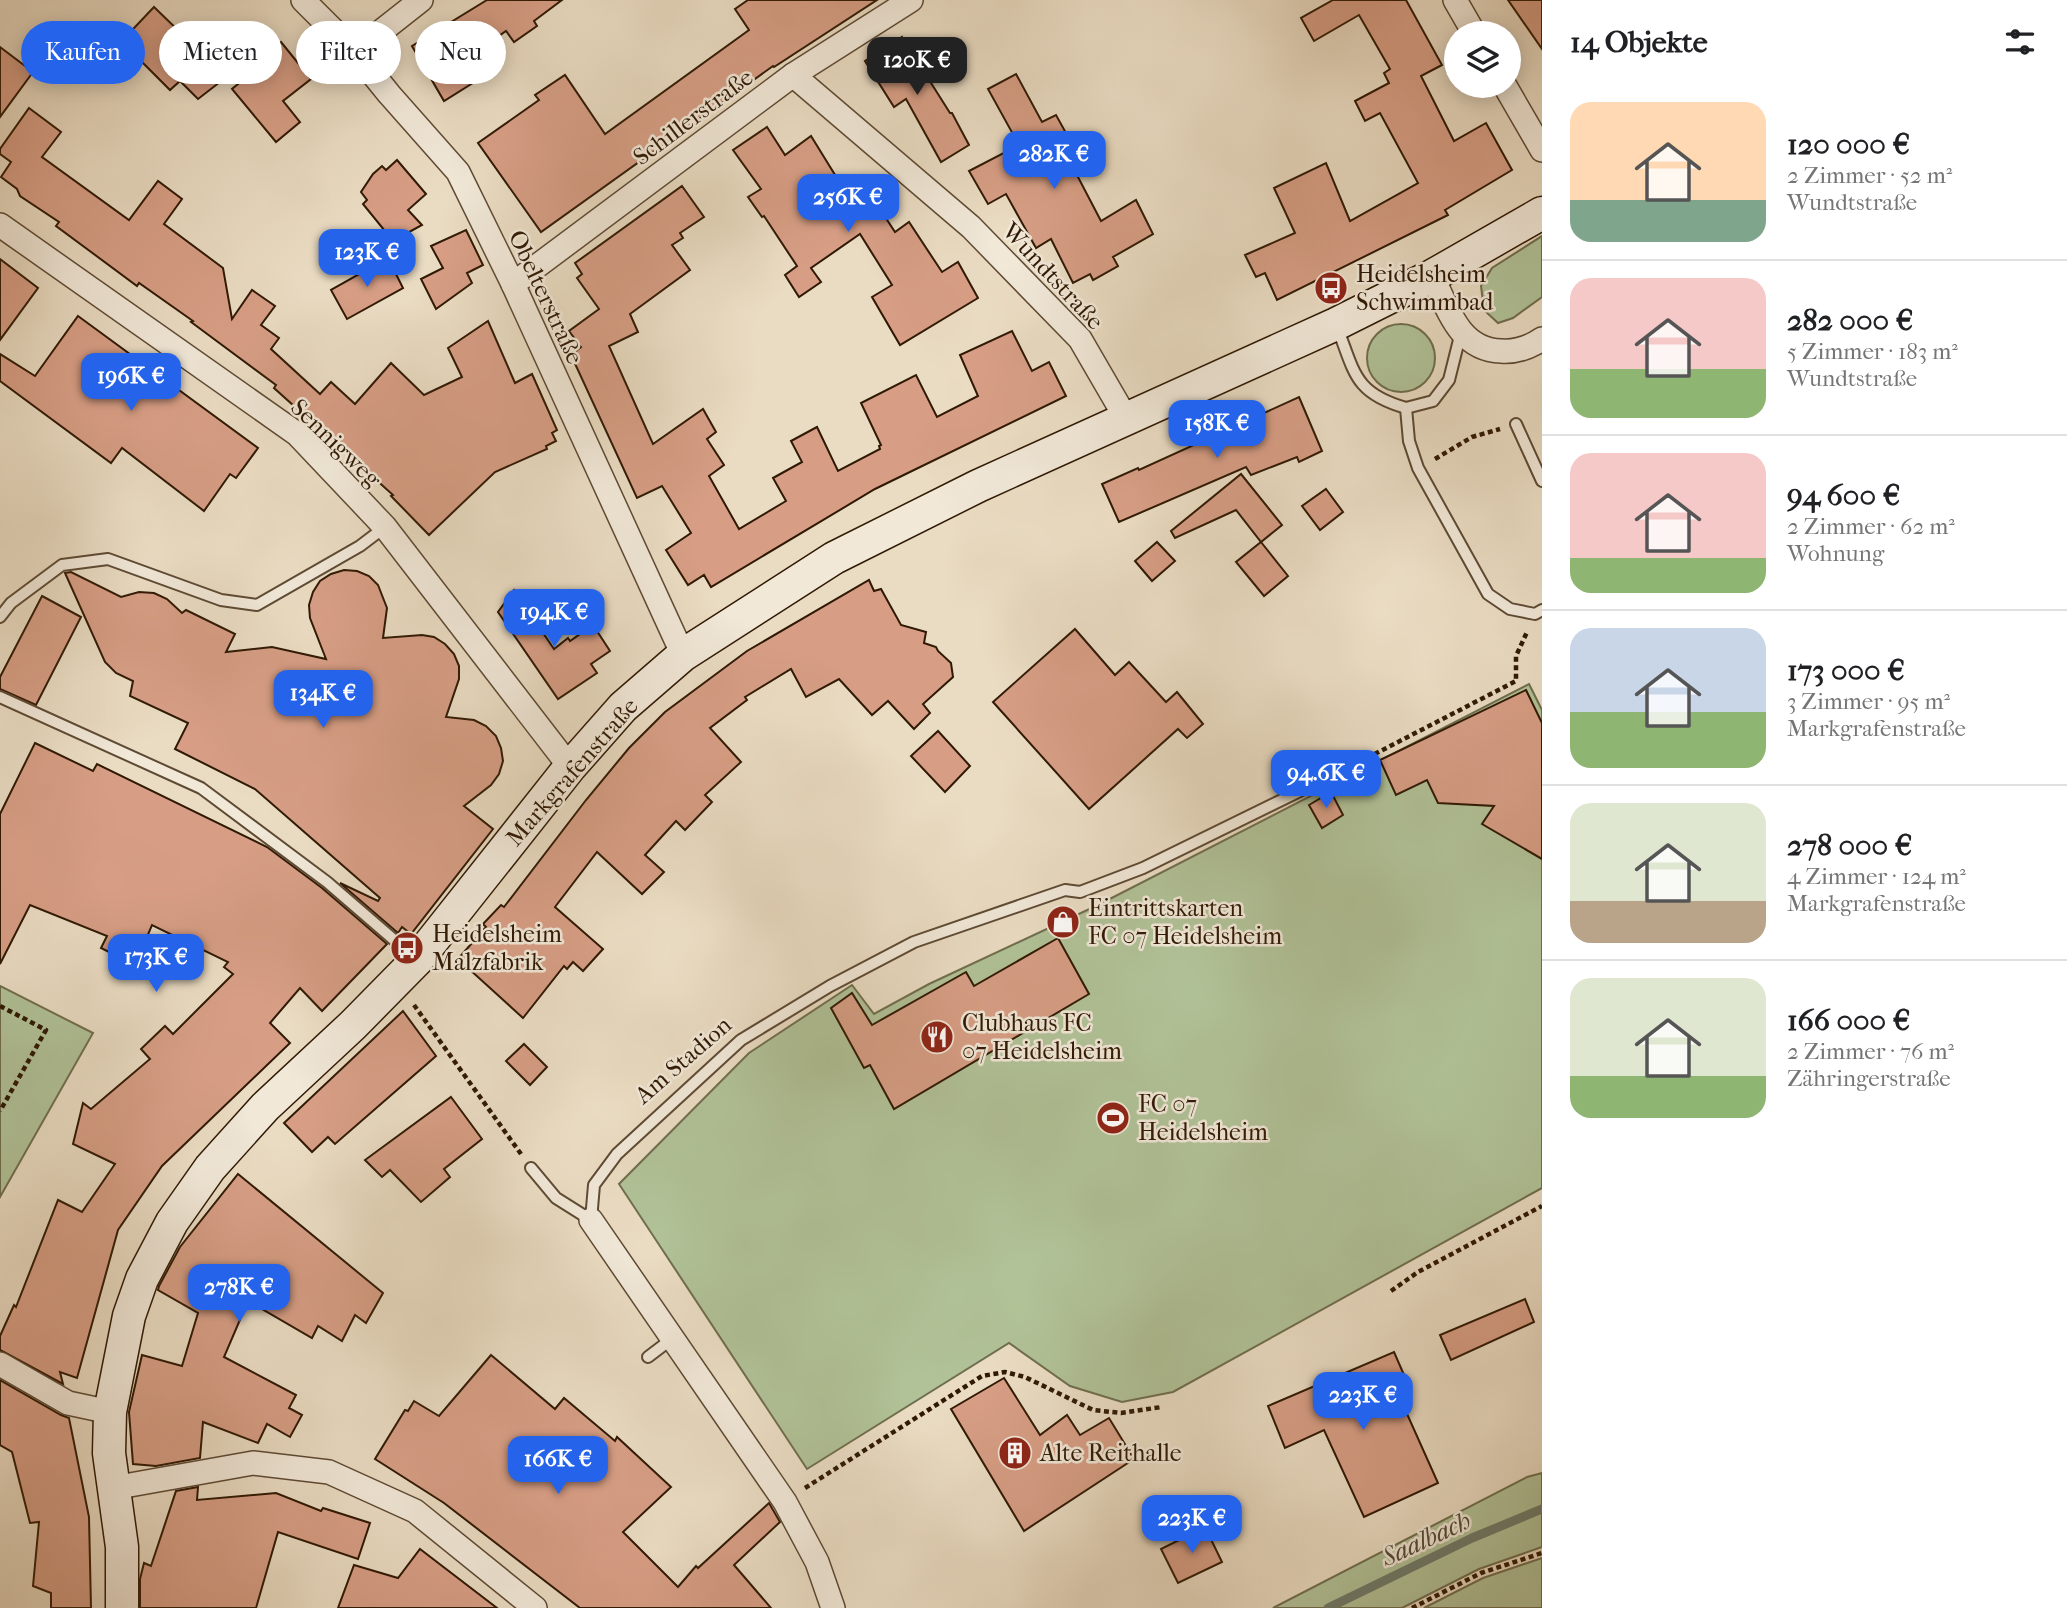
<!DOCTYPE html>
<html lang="de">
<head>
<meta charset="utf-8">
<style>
	body { margin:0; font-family:"IM FELL French Canon",serif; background:#f2f2f2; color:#202124; height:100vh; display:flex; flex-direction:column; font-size:26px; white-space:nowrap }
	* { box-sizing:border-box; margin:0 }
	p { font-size:23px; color:#757577 }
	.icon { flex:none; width:38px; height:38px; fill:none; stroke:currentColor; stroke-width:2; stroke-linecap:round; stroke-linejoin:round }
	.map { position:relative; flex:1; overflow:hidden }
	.details { display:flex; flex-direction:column; background:#fff; width:525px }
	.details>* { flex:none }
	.banner { position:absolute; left:21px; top:21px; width:665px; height:63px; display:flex; gap:14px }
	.fabs { position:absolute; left:1444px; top:21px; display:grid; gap:14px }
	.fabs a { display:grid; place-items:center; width:77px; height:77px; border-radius:50%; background:#fff; box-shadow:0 4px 18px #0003; font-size:35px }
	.price { position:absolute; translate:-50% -60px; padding:0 16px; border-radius:14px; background:#2563eb; color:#fff; font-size:23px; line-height:46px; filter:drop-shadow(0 2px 4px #0008) }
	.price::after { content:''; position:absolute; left:50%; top:42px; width:21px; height:16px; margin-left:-10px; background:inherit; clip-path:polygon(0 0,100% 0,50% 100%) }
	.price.current { background:#222; color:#fff }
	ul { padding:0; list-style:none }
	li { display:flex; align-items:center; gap:21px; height:175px; padding:0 28px }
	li+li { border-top:2px solid #e0e0e0 }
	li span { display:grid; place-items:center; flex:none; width:196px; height:140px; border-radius:21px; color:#555 }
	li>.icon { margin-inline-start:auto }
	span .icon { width:84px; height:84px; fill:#fffc; stroke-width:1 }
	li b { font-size:30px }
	h2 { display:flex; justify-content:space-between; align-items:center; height:84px; padding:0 28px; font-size:30px }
	.tag { padding:0 24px; border-radius:32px; background:#fff; box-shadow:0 4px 18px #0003; font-size:24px; line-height:63px }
	.tag.current { background:#2563eb; color:#fff }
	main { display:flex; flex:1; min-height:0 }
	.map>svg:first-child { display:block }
</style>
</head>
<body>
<main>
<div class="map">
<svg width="1542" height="1608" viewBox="0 0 1542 1608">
	<rect width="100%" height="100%" fill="#eadcc3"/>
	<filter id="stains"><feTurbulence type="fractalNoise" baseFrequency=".00286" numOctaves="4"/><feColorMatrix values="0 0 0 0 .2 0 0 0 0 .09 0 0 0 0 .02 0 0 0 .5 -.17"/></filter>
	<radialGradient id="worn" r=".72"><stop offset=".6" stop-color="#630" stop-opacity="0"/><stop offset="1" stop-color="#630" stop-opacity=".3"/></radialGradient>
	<g fill="#b1c298" stroke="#706e4e" stroke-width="2">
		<path d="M1542 236V297L1513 318 1498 323 1484 310 1481 286 1492 268Z"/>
		<circle cx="1401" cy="358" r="34"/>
		<path d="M1529 684 1542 710V1188L1173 1392 1122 1402 1070 1386 1009 1343 807 1469 619 1184 749 1053 852 985 874 1014 929 984 1098 905Z"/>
		<path d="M0 986 93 1033 0 1197Z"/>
		<path d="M1542 1473V1547L1479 1569 1402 1608H1273L1527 1477Z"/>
		<path d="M1542 1558V1608H1424L1483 1578Z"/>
	</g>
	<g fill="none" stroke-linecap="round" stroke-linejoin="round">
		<path stroke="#6e7b6b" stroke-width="9" d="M1328 1608 1472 1538 1542 1509"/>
	</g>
	<g fill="#d79e85" stroke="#301904" stroke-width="2">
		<path d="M487 0H562L534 21 537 26 514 42 506 31 471 56 484 76 444 101 412 46Z"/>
		<path d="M748 0H877L774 67 773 66 541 232 478 143 539 100 535 95 565 75 605 134 749 30 735 9Z"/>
		<path d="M1333 0H1406L1442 65 1421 76 1454 141 1486 123 1512 170 1445 210 1448 215 1277 300 1265 273 1256 277 1245 255 1295 233 1274 188 1326 163 1350 221 1418 183 1380 113 1365 121 1355 101 1389 83 1384 73 1390 69 1359 15 1314 41 1301 18Z"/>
		<path d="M1508 0H1542V49Z"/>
		<path d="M154 7 185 37 180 42 220 82 198 99 180 81 170 90 142 62 138 66 117 46Z"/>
		<path d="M902 37 950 113H952L969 145 941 162 906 99 894 107 865 61Z"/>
		<path d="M281 42 311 79 283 101 300 122 276 142 232 89 255 70 258 63Z"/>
		<path d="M0 47 33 72 0 117Z"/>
		<path d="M1016 74 1042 122 1056 115 1076 151 1067 156 1101 221 1136 200 1153 234 1113 257 1118 266 1093 280 1090 274 1073 283 1051 239 1036 248 1006 194 988 204 969 171 1019 145 988 89Z"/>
		<path d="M29 108 61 132 42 157 129 220 158 181 182 199 164 224 223 268 232 319 252 290 275 306 261 325 279 338 271 349 320 394 331 382 355 404 391 363 424 395 462 377 448 348 488 321 515 383 532 374 557 430 552 433 556 441 546 446 547 449 495 472 429 535 391 496 393 495 274 388 276 385 191 322 193 321 139 283 137 286 56 226 59 222 20 196 17 189 1 177 11 162 0 154V149Z"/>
		<path d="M767 127 785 155 811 136 845 191 861 180 895 232 909 222 942 272 958 262 978 298 900 345 872 297 892 285 860 234 811 268 821 282 799 297 785 275 797 266 764 216 762 217 748 197 761 189 733 150Z"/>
		<path d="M397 160 426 194 408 210 422 225 393 241 363 204 367 200 361 192 373 174 382 166 386 170Z"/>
		<path d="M682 186 704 217 680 233 683 238 672 245 690 270 630 314 638 332 609 346 653 444 703 409 716 432 707 439 724 465 709 476 739 529 786 501 773 478 802 462 791 441 817 427 838 471 880 449 879 446 881 445 861 403 916 375 937 417 978 396 960 355 1012 331 1032 371 1049 362 1066 396 875 489 711 587 704 575 688 585 666 550 691 533 662 486 637 498 571 355 581 347 569 331 599 309 577 278 582 274 575 263Z"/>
		<path d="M466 230 483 265 467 273 472 283 436 309 421 279 443 268 431 246Z"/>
		<path d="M388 258 403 288 347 319 331 290Z"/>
		<path d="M0 259 38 288 0 340Z"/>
		<path d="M78 316 258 448 236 478 230 474 204 511 122 448 111 463 0 381V354L35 376Z"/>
		<path d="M1299 397 1322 451 1299 462 1297 457 1251 475 1246 467 1119 522 1102 484 1138 468 1139 470Z"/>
		<path d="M1241 474 1282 525 1261 542 1236 510 1175 538 1171 531Z"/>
		<path d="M1326 489 1343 512 1320 530 1302 506Z"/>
		<path d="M1157 542 1175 561 1152 581 1135 561Z"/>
		<path d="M1261 542 1288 576 1264 596 1236 562Z"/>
		<path d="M344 570 357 571 369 576 378 585 387 608 383 638 422 635 434 637 445 644 454 654 459 666V679L446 717 474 720 486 726 496 736 501 748 503 761 499 774 491 785 464 806 493 829 411 934 402 927 398 933 340 883 378 901 380 898 255 789 175 749 188 723 130 696 133 681 116 673 105 662 65 573 71 572 121 597 139 592 154 593 167 599 182 613 186 610 235 634 226 652 272 647 326 659 310 618 309 605 313 592 320 581 331 574Z"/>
		<path d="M869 580 874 591 881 589 901 625 926 632 924 643 936 647 938 651 951 663 953 677 923 704 930 713 914 729 888 701 872 715 839 679 806 697 791 669 745 697 747 700 710 728 741 762 705 795 712 802 685 830 676 821 645 855 664 872 642 894 597 852 555 907 603 949 583 971 573 962 567 969 564 966 523 1018 458 959 486 927 483 924 501 905 504 907 586 800 629 748 665 712 747 651Z"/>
		<path d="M514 590 554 649 568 638 570 641 593 625 610 651 591 664 597 673 558 699 498 612Z"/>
		<path d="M42 596 81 617 36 705 0 689V677Z"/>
		<path d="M1075 629 1115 675 1129 662 1166 702 1177 692 1203 724 1187 738 1178 729 1089 809 993 702Z"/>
		<path d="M1526 690 1542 723V859L1482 824 1494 806 1438 803 1427 780 1396 795 1380 760Z"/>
		<path d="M938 731 970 766 945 792 911 756Z"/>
		<path d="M35 743 93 771 97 764 267 847 322 888 387 944 322 1011 300 988 270 1023 290 1043 162 1166 118 1230 77 1378 60 1372 63 1384 0 1350V1336L14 1305 16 1307 58 1200 82 1212 115 1164 73 1144 83 1103 91 1109 150 1059 141 1049 165 1026 173 1034 233 974 224 967 228 962 152 925 135 965 101 948 107 936 30 905 0 964V814Z"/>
		<path d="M1331 792 1343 815 1322 828 1309 805Z"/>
		<path d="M1058 938 1089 994 894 1109 870 1065 864 1068 831 1008 852 993 872 1025 966 972 974 986Z"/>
		<path d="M403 1011 436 1056 335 1144 328 1137 312 1152 284 1123Z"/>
		<path d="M524 1044 547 1067 530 1085 506 1061Z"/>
		<path d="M451 1097 482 1139 444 1169 450 1177 421 1202 390 1170 382 1177 365 1160Z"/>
		<path d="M238 1174 383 1293 366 1323 355 1315 342 1341 318 1326 312 1338 248 1301 224 1357 296 1395 289 1408 302 1415 290 1437 267 1424 258 1443 203 1422 200 1458 156 1466 133 1464 129 1412 142 1355 182 1366 198 1313 158 1290 159 1286 180 1247Z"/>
		<path d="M1525 1299 1534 1322 1451 1360 1440 1335Z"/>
		<path d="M1394 1352 1411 1391 1399 1396 1438 1483 1364 1517 1324 1430 1285 1448 1268 1406Z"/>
		<path d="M491 1355 555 1409 564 1398 615 1441 617 1437 671 1487 623 1532 678 1587 696 1566 698 1568 769 1503 780 1522 734 1565 771 1608H580L444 1503 375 1459 405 1410 408 1411 414 1401 439 1416Z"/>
		<path d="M1004 1378 1040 1435 1067 1415 1080 1435 1109 1418 1134 1459 1024 1531 951 1409Z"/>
		<path d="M0 1380 61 1415 69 1418 89 1517 91 1608H51V1593L33 1586 39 1522 30 1523 12 1452 0 1445Z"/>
		<path d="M198 1487 197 1500 276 1493 321 1511 323 1508 370 1523 358 1559 278 1532 256 1608H140V1579L144 1563 151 1566 176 1491Z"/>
		<path d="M1205 1527 1222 1562 1178 1583 1161 1549Z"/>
		<path d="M420 1549 497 1608H338L354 1565 398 1578Z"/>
	</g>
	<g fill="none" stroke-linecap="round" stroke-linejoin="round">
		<defs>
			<g id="lane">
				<path d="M1337 327C1355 373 1354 393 1406 408L1409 441 1418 468 1488 594 1510 609 1535 614 1542 610"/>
				<path d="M1406 408 1433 401 1449 380 1461 332"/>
				<path d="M1516 424 1542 481"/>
				<path d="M0 617 11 603 62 565 108 559 221 600 257 605 360 546 385 527"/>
				<path d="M0 697 201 788 327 882 415 958"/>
				<path d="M531 1168 556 1198 591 1220 594 1185 617 1154 741 1040 830 986 914 942 1065 890 1080 892 1143 868 1351 766"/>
				<path d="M648 1357 673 1338"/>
			</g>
			<g id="street">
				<path d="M303 0 355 52 389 94 458 172 513 284 683 655"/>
				<path d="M1455 0 1474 33"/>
				<path d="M355 52 421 0"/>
				<path d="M793 75 971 227 1080 339 1127 420"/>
				<path d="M1505 86 1542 150"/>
				<path d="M0 225 297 434 385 527 570 767"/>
				<path d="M1432 276C1448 308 1459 350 1501 351 1516 352 1529 348 1542 339"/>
				<path d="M513 284 793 75 911 0"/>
				<path d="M591 1220 785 1502 817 1562 833 1608"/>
				<path d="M0 1364 68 1403 110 1412"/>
				<path d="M113 1488 253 1463 329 1472 415 1511 535 1608"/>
			</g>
			<path id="secondary" d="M122 1608V1547L109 1453 110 1412 129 1316 142 1279 172 1222 210 1168 265 1107 353 1025 417 960 570 767 623 707 683 655 834 558 978 486 1336 324 1432 276 1542 213"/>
		</defs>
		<use href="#lane" stroke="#5e4a34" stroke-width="14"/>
		<use href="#street" stroke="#5e4a34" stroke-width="26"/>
		<use href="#secondary" stroke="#301904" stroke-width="35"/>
		<g stroke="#301904" stroke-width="4.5" stroke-dasharray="5 3.5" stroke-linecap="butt">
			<path d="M1435 459 1472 437 1500 429"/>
			<path d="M1367 758 1516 681V656L1527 632"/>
			<path d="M414 1005 521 1154"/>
			<path d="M0 1006 46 1030 0 1111"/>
			<path d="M1391 1291 1418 1272 1542 1206"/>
			<path d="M805 1488 982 1376 1005 1372 1025 1377 1093 1410 1121 1413 1162 1407"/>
			<path d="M1412 1608 1481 1573 1542 1553"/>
		</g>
		<use href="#lane" stroke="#f1e8d8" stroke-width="10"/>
		<use href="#street" stroke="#f1e8d8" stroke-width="23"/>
		<use href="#secondary" stroke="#f1e8d8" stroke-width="32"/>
	</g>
	<defs>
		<symbol id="bus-disc" viewBox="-11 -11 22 22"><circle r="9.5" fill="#8f2418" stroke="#f1e8d8"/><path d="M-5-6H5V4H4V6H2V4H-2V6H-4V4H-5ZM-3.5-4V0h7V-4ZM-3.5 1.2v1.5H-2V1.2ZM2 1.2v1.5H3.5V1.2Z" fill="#fff"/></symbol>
		<symbol id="shop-disc" viewBox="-11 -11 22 22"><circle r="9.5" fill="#8f2418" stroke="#f1e8d8"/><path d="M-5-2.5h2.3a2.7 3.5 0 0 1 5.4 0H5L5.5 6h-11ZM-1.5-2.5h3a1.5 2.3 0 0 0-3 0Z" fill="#fff"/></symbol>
		<symbol id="restaurant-disc" viewBox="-11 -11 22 22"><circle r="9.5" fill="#8f2418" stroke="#f1e8d8"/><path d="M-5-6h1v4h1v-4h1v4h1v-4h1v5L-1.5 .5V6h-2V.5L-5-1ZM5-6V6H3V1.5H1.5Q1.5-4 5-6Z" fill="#fff"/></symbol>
		<symbol id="stadium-disc" viewBox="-11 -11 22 22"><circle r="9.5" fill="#8f2418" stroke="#f1e8d8"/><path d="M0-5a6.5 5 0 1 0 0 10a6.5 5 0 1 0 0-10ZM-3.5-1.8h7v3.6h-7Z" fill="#fff"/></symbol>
		<symbol id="building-disc" viewBox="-11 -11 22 22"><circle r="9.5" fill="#8f2418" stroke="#f1e8d8"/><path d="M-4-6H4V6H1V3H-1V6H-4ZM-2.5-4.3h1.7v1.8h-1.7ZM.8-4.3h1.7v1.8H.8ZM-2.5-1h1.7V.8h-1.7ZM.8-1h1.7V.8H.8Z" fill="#fff"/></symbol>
	</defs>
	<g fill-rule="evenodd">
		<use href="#bus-disc" x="1312" y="269" width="38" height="38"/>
		<use href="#shop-disc" x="1044" y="903" width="38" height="38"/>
		<use href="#bus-disc" x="388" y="929" width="38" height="38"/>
		<use href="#restaurant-disc" x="918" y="1018" width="38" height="38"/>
		<use href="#stadium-disc" x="1094" y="1099" width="38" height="38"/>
		<use href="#building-disc" x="996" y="1434" width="38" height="38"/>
	</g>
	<g text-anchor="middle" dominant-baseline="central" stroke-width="5" stroke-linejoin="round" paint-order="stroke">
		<g font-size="24" fill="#301904" stroke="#f1e8d8">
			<text transform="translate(693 117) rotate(-37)">Schillerstraße</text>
			<text transform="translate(1053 276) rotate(47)">Wundtstraße</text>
			<text transform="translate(546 297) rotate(65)">Obelterstraße</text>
			<text transform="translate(336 443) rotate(44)">Sennigweg</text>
			<text transform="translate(572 772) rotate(-49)">Markgrafenstraße</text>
			<text transform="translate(683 1060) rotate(-41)">Am Stadion</text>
		</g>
		<g font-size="24" fill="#301904" stroke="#f1e8d8" text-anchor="start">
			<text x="1356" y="274">Heidelsheim<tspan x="1356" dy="28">Schwimmbad</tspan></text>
			<text x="1088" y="908">Eintrittskarten<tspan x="1088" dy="28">FC 07 Heidelsheim</tspan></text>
			<text x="432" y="934">Heidelsheim<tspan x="432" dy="28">Malzfabrik</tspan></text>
			<text x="962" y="1023">Clubhaus FC<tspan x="962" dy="28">07 Heidelsheim</tspan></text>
			<text x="1138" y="1104">FC 07<tspan x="1138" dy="28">Heidelsheim</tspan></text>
			<text x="1040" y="1453">Alte Reithalle</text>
		</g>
		<g font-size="26" font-style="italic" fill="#4f4a38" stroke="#f1e8d8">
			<text transform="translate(1426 1539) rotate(-25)">Saalbach</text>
		</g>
	</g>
	<rect width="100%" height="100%" filter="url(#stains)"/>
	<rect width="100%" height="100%" fill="url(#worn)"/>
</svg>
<div class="fabs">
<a><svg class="icon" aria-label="layers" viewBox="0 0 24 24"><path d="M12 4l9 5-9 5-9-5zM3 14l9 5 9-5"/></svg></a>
</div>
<b class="price current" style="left:917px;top:97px">120K €</b>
<b class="price" style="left:1054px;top:191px">282K €</b>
<b class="price" style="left:848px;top:234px">256K €</b>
<b class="price" style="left:367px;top:289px">123K €</b>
<b class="price" style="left:131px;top:413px">196K €</b>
<b class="price" style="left:1217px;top:460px">158K €</b>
<b class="price" style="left:554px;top:649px">194K €</b>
<b class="price" style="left:323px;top:730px">134K €</b>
<b class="price" style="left:1326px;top:810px">94.6K €</b>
<b class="price" style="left:156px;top:994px">173K €</b>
<b class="price" style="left:239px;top:1324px">278K €</b>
<b class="price" style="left:1363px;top:1432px">223K €</b>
<b class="price" style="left:558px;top:1496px">166K €</b>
<b class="price" style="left:1192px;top:1555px">223K €</b>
<div class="banner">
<a class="tag current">Kaufen</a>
<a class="tag">Mieten</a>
<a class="tag">Filter</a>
<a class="tag">Neu</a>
</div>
</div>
<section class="details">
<h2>14 Objekte<svg class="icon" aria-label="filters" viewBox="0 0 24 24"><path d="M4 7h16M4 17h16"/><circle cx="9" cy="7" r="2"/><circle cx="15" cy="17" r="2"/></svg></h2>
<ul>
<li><span style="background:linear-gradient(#ffd9b3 70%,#7fa58c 0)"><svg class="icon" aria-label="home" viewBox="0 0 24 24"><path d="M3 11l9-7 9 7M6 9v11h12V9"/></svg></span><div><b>120 000 €</b><p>2 Zimmer · 52 m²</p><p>Wundtstraße</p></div></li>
<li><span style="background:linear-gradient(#f6c9c9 65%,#8fb573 0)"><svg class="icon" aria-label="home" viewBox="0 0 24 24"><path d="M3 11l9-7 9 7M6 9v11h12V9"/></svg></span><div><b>282 000 €</b><p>5 Zimmer · 183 m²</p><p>Wundtstraße</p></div></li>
<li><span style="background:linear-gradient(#f6c9c9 75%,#8fb573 0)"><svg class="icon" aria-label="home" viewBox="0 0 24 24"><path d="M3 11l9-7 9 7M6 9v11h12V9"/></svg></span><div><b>94 600 €</b><p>2 Zimmer · 62 m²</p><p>Wohnung</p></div></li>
<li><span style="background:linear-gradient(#c9d6e8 60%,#8fb573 0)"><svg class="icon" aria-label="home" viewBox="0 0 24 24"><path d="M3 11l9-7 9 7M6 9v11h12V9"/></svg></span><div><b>173 000 €</b><p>3 Zimmer · 95 m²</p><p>Markgrafenstraße</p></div></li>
<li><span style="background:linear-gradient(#dfe7d0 70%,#b9a48a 0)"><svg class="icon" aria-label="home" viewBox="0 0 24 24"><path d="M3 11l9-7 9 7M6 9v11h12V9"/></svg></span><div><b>278 000 €</b><p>4 Zimmer · 124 m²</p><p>Markgrafenstraße</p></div></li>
<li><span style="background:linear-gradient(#dfe7d0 70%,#8fb573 0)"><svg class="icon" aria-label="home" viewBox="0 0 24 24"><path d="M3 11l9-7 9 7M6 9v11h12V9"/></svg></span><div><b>166 000 €</b><p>2 Zimmer · 76 m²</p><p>Zähringerstraße</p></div></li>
</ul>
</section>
</main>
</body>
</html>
